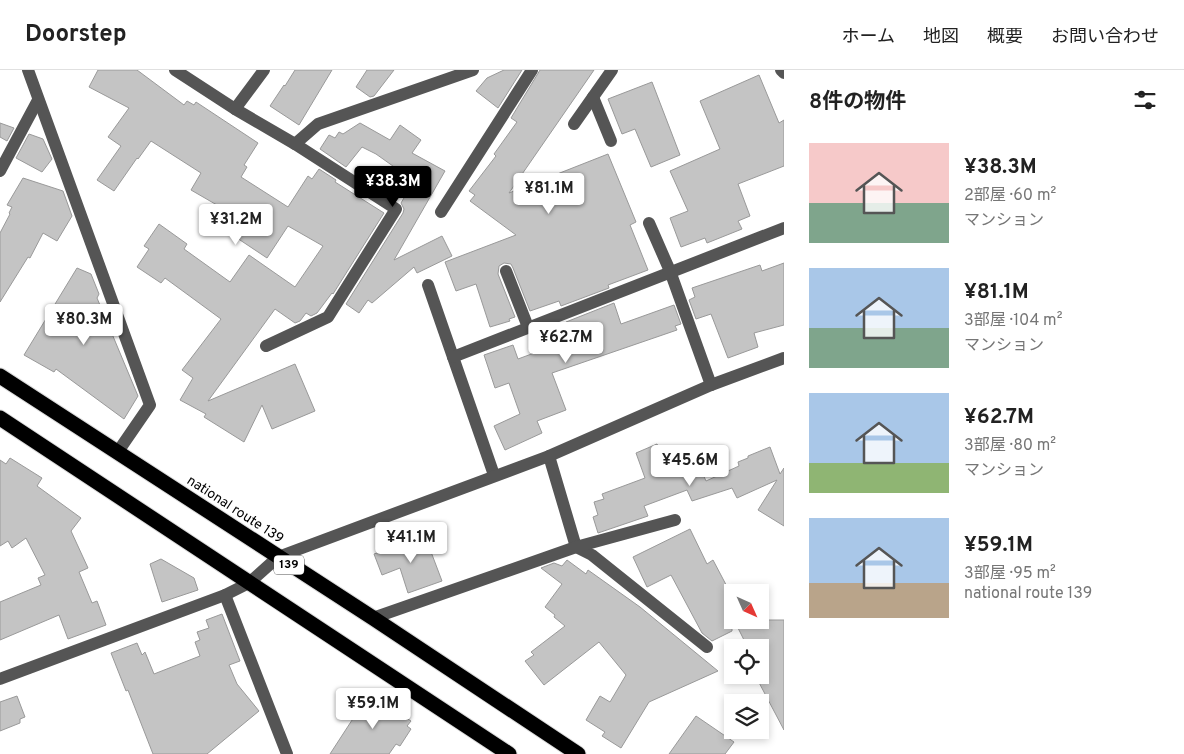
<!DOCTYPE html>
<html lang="ja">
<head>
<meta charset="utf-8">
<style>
	body { margin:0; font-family:Overpass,"Noto Sans JP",sans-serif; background:#f2f2f2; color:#222; height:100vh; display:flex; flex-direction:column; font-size:19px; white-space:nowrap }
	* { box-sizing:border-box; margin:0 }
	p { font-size:16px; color:#767676 }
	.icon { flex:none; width:28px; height:28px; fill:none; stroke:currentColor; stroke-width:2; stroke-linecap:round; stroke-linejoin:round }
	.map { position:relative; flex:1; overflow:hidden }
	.panel { display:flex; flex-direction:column; background:#fff; width:400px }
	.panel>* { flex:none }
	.needle { width:32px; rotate:135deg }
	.tools { position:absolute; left:724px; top:514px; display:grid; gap:10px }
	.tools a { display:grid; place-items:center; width:45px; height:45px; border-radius:0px; background:#fff; box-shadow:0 2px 8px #0003; font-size:25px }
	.price { position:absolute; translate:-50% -42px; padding:0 11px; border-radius:5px; background:#fff; color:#222; font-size:16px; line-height:32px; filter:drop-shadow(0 1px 2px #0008) }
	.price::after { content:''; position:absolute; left:50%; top:30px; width:15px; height:11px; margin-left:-8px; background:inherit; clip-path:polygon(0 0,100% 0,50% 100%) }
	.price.active { background:#000; color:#fff }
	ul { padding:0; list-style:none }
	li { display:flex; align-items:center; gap:15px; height:125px; padding:0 25px }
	li span { display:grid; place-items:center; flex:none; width:140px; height:100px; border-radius:0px; color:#555 }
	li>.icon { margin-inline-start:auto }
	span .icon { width:60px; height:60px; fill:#fffc; stroke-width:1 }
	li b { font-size:21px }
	h2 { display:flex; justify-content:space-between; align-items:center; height:60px; padding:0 25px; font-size:21px }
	header { display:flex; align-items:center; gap:30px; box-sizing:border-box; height:70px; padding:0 25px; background:#fff; border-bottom:1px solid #e0e0e0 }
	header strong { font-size:24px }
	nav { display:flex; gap:28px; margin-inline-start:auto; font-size:18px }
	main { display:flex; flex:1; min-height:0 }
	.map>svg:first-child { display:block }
</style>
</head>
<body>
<header>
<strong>Doorstep</strong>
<nav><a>ホーム</a><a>地図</a><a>概要</a><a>お問い合わせ</a></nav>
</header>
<main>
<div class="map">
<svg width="784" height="684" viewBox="0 0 784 684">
	<rect width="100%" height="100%" fill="#fff"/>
	<g fill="#c4c4c4" stroke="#999">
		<path d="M98 0H137L184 35 187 31 194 35 196 32 258 73 244 95 247 97 241 107 288 137 308 106 312 109 319 99 336 110 335 112 384 143 333 224 332 223 317 243 311 246 306 243 300 251 295 253 275 239 208 331 295 294 315 341 272 359 262 335 244 372 204 347 206 344 180 330 193 308 182 300 221 249 165 208 161 213 137 197 149 179 144 176 159 154 187 174 184 179 230 212 249 185 295 217 323 176 288 156 267 188 225 160 229 154 223 150 229 142 191 120 201 103 151 71 138 89 137 88 114 121 97 110 121 76 108 67 129 38 89 17Z"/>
		<path d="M295 0H332L299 55 270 36 284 15 285 16Z"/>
		<path d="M367 0H394L374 26 370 27 356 17Z"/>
		<path d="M504 0H522L498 38 476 21 487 8Z"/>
		<path d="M540 0H594L509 123 608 84 636 152 630 155 648 200 608 215 609 218 561 236 559 231 530 241 513 198 511 194 504 193 499 196 498 204 515 247 509 249 510 251 490 257 476 214 456 221 445 192 516 165 470 131 475 125 469 121 496 86 494 84 517 52 511 48Z"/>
		<path d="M759 5 779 53 784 50V96L738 114 750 146 738 151 742 159 707 173 705 168 681 177 670 148 688 141 670 101 720 79 700 31Z"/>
		<path d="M652 12 680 85 651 97 635 59 622 64 608 29Z"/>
		<path d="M0 53 14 58 7 71 0 67Z"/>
		<path d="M360 53 390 70 400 55 421 70 412 83 445 101 394 190 442 166 452 186 417 203 414 197 372 233 368 230 359 243 346 234 403 143 404 139 401 133 414 111 376 84 362 77 346 97 320 79 329 65 335 68 339 62 343 64Z"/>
		<path d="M29 64 43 69 52 89 42 102 16 88Z"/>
		<path d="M23 108 63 121 72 146 57 171 43 163 30 188 28 187 0 232V163L10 144 9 143 12 137 7 135Z"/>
		<path d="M784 193V255L754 263 758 277 728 288 711 244 696 249 689 230 695 227 692 218 760 195 762 201Z"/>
		<path d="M77 198 91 204 99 224 97 228 138 326 124 349 56 299 54 302 24 285Z"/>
		<path d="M614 233 621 254 674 235 681 254 675 256 677 260 552 303 566 340 537 351 542 363 505 380 494 356 520 344 509 313 495 318 484 285 513 275 518 289 572 269 566 252Z"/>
		<path d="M657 374 669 401 696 389 706 411 739 396 738 392 748 388V386L770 377 780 404 784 398V456L758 440 777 410 737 428 732 418 692 431 687 420 644 436 648 446 598 463 593 447 598 445 594 432 604 429 602 424 645 408 636 383Z"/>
		<path d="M10 388 42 408 37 416 81 448 71 461 88 498 79 502 92 533 97 531 106 555 68 569 59 545 0 570V532L41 515 38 508 45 505 26 468 12 478 8 471 0 476V390L6 394Z"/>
		<path d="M690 459 707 494 713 490 732 526V561L712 571 702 563 671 505 647 517 633 487Z"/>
		<path d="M425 466 442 511 408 523 400 498 382 505 374 484Z"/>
		<path d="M161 489 194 508 198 520 162 532 150 494Z"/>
		<path d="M567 490 586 504 588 500 640 537 718 601 649 632 621 678 602 666 605 662 586 650 600 626 610 632 626 605 599 572 544 615 525 591 534 585 531 582 565 556 554 547 555 545 545 537 562 514 541 498 554 493 562 496Z"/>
		<path d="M222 544 240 591 229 595 237 614 259 641 207 684H153L128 620 126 621 111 583 137 573 142 585 145 582 154 604 200 586 195 572 200 570 197 562 209 558 206 550Z"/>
		<path d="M734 550H784V660L755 605H762L760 601V578H748Z"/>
		<path d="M369 624 411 651 407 656 411 659 400 676 396 674 389 684H330Z"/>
		<path d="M17 626 25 647 20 649V653L0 661V632Z"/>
		<path d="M696 646 734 672 725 684H669Z"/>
	</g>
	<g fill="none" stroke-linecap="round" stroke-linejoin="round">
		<defs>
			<g id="highway">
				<path d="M0 306 373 548 578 684"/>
				<path d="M0 348 509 684"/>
			</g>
		</defs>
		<use href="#highway" stroke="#dbdbdb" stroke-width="17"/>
		<g stroke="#555" stroke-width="12">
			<path d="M28 0 150 335 117 383"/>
			<path d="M175 0 235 39 295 74 396 139 328 247 266 276"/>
			<path d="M781 0 784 3"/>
			<path d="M593 27 611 71"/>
			<path d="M235 39 264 0"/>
			<path d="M574 54 612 0"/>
			<path d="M295 74 318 54 473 0"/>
			<path d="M0 101 38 30"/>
			<path d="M441 142 532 0"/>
			<path d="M649 153 670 201 711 315"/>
			<path d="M506 201 528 257"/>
			<path d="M428 215 494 405"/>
			<path d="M453 287 784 158"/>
			<path d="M549 386 576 477 592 485 707 577"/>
			<path d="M225 525 287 684"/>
			<path d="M373 548 576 477 675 450"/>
			<path d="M0 609 225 525 249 513 278 487 549 386 711 315 784 288"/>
		</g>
		<use href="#highway" stroke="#000" stroke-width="15"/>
	</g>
	<g text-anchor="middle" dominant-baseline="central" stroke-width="5" stroke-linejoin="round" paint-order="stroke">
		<rect fill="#fff" stroke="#4c4c4c" stroke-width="1" x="274" y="485.5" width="30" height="19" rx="4"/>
		<g font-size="12" font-weight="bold" fill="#000">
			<text x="289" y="495">139</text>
		</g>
		<g font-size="14" fill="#000" stroke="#fff">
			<text transform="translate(235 440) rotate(33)">national route 139</text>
		</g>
	</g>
</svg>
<div class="tools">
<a><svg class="needle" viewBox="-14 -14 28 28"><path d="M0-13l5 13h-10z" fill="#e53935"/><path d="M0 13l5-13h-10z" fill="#767676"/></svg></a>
<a><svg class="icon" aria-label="locate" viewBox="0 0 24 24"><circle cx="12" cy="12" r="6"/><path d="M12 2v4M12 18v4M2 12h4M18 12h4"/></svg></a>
<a><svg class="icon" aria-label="layers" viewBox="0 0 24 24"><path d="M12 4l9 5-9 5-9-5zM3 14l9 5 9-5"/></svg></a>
</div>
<b class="price active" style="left:393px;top:138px">¥38.3M</b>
<b class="price" style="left:549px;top:145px">¥81.1M</b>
<b class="price" style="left:236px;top:176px">¥31.2M</b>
<b class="price" style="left:84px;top:276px">¥80.3M</b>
<b class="price" style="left:566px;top:294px">¥62.7M</b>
<b class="price" style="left:690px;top:417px">¥45.6M</b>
<b class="price" style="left:411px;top:494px">¥41.1M</b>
<b class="price" style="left:373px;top:660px">¥59.1M</b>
</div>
<section class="panel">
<h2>8件の物件<svg class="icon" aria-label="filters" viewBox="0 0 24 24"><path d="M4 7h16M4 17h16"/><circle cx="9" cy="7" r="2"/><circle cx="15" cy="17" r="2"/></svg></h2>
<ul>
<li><span style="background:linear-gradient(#f6c9c9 60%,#7fa58c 0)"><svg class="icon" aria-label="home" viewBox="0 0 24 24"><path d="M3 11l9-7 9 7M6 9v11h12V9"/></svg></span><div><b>¥38.3M</b><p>2部屋 · 60 m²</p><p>マンション</p></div></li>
<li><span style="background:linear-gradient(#a9c7e8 60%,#7fa58c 0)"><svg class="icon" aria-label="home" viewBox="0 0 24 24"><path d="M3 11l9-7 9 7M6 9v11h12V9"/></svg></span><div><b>¥81.1M</b><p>3部屋 · 104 m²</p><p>マンション</p></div></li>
<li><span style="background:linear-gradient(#a9c7e8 70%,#8fb573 0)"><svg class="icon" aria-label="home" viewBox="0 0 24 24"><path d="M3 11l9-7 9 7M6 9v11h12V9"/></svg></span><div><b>¥62.7M</b><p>3部屋 · 80 m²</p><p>マンション</p></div></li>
<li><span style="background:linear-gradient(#a9c7e8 65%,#b9a48a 0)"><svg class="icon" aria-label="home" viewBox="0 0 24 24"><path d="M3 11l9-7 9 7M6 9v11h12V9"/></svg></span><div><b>¥59.1M</b><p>3部屋 · 95 m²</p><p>national route 139</p></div></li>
</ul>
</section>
</main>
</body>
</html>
